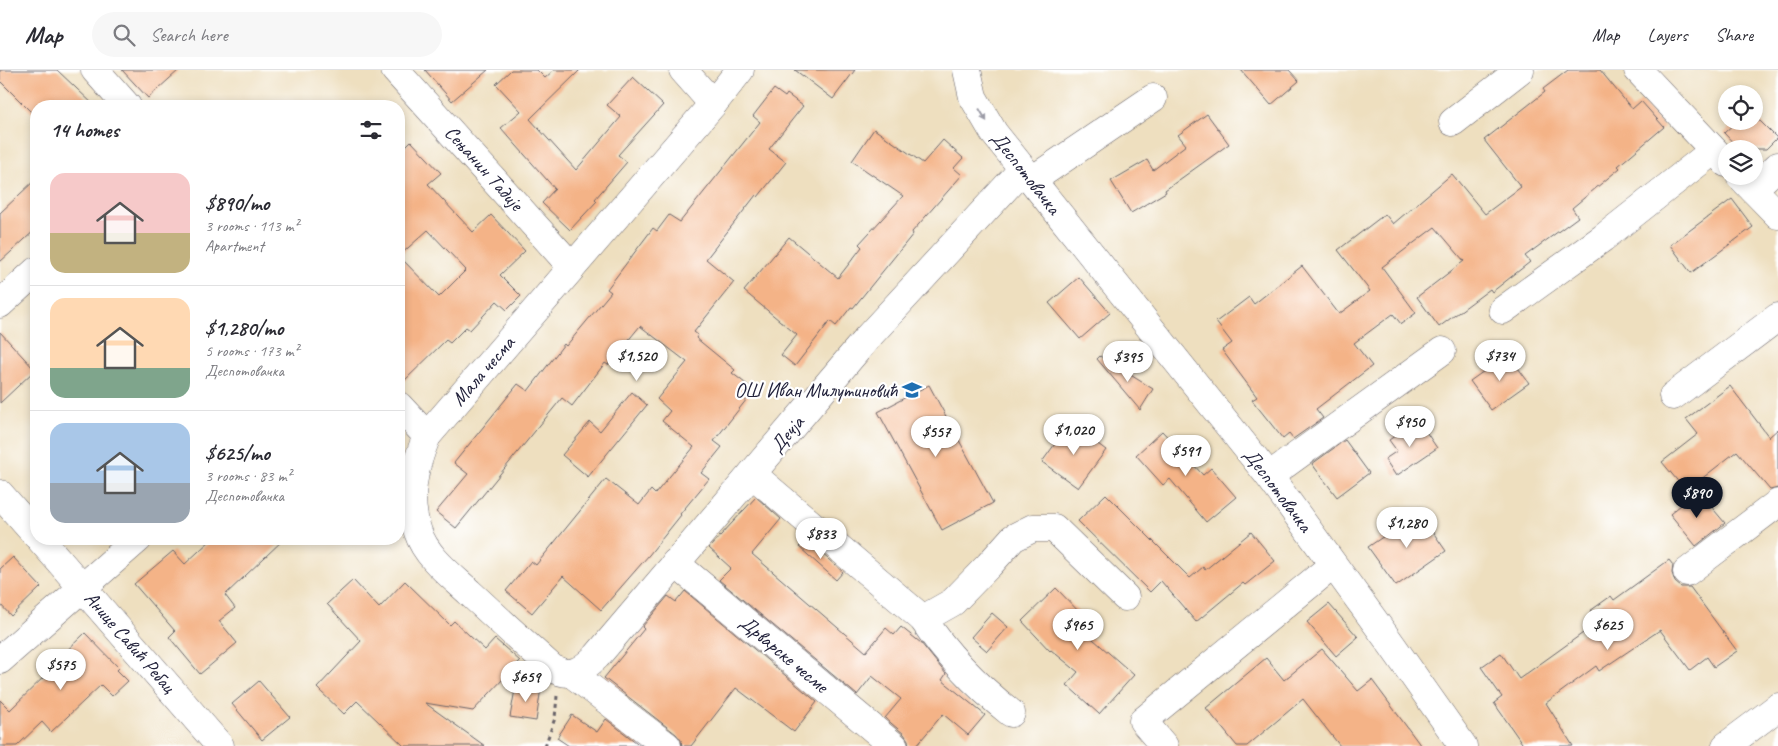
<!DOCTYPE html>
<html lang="en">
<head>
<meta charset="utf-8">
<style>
	body { margin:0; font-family:Caveat,sans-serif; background:#f7f7f7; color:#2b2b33; height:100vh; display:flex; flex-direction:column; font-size:19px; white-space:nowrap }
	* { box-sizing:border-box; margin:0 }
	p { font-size:16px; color:#7c7c81 }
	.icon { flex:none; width:28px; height:28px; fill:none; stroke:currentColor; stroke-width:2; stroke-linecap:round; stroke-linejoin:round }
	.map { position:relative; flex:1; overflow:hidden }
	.sheet { position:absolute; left:30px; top:30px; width:375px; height:445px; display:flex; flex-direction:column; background:#fff; border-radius:20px; box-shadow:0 2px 8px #0003 }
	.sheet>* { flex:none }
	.buttons { position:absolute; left:1718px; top:15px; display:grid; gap:10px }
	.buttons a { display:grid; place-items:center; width:45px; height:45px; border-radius:50%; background:#fff; box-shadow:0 2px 8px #0003; font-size:25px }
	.price { position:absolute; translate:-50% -42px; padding:0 11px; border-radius:18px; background:#fff; color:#222; font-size:16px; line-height:32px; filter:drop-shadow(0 1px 2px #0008) }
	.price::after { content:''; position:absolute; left:50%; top:30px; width:15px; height:11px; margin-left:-8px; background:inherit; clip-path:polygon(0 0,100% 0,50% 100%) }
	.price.selected { background:#111827; color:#fff }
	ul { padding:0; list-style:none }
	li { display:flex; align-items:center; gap:15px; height:125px; padding:0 20px }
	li+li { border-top:1px solid #e1e1e2 }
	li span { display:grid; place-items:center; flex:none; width:140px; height:100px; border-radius:15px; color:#555 }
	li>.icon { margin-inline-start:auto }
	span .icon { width:60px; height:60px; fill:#fffc; stroke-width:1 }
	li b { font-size:21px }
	h2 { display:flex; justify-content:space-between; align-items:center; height:60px; padding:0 20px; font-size:21px }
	header { display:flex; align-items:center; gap:30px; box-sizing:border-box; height:70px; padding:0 25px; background:#fff; border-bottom:1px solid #e1e1e2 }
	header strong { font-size:24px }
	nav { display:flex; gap:28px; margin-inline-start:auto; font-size:18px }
	.search { width:350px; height:45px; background:#f7f7f7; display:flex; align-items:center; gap:12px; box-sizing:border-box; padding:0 18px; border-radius:28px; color:#7c7c81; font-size:19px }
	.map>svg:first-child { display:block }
</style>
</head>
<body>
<header>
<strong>Map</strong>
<div class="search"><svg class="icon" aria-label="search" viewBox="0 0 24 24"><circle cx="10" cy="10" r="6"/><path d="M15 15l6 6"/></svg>Search here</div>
<nav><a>Map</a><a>Layers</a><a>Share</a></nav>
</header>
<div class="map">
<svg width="1778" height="676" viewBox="0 0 1778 676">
	<rect width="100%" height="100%" fill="#fff"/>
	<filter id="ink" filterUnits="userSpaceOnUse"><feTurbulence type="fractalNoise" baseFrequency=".02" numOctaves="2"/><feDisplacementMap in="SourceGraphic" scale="10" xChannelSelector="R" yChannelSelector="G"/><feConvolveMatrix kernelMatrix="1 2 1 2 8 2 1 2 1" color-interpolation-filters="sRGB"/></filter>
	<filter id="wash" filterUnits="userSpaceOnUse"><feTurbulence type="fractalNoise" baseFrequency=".0096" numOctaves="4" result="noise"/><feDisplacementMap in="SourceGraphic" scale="20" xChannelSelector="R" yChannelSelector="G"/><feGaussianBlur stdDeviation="1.12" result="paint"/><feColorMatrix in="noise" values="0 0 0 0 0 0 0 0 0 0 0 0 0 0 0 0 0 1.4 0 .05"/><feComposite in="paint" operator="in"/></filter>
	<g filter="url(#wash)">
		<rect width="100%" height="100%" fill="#eedfbf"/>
		<g id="blocks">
			<g fill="#f4b387">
				<path d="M0 0H57L95 36H36V43L34 45 0 11Z"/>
				<path d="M122 0H179L148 28Z"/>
				<path d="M425 0H488L452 31Z"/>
				<path d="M511 0H537L545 8 554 0H580L530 49 576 100 621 47 607 35 633 7 663 35 618 85 627 92 595 129 597 131 570 160 542 133 555 119 501 58 521 41 496 14Z"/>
				<path d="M795 0H855L833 29Z"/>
				<path d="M1241 0H1289L1299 11 1271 35Z"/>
				<path d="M1568 0H1600L1632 39 1641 31 1664 57 1618 96 1620 98 1572 138 1578 147 1525 186 1530 192 1492 222 1490 219 1439 257 1417 227 1464 191 1435 157 1382 197 1416 243 1401 254 1393 244 1354 273 1372 296 1316 339 1323 348 1293 369 1289 364 1283 369 1252 330 1257 327 1222 280 1232 273 1216 252 1249 227 1254 234 1302 196 1339 244 1370 221 1338 180 1385 144 1393 154 1452 104 1485 144 1521 117 1484 70 1545 22 1543 19Z"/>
				<path d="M774 19 785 27 787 24 803 36 769 79 786 92 758 127 756 125 706 189 734 212 694 262 698 265 696 268 735 300 732 303 754 320 714 371 722 377 701 403 709 409 680 444 681 445 649 485 601 540 563 506 532 543 506 521 531 491 536 495 606 409 639 435 651 420 655 424 694 377 662 351 670 341 657 329 687 292 640 256 608 295 605 293 572 336 562 328 456 458 436 442 468 404 454 393 518 314 528 321 564 274 566 276 611 222 607 219 653 158 657 161 669 145 680 152 760 52 753 46Z"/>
				<path d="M1207 44 1229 74 1165 120 1166 122 1131 143 1111 111 1147 90 1153 100 1186 75 1178 65Z"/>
				<path d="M1737 51H1760L1777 68 1766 79H1739L1724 63Z"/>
				<path d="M874 59 923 93 943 70 963 88 954 98 962 105 912 162 913 164 853 238 851 237 836 256 830 251 795 296 781 285 797 265 744 221 789 167 838 208 862 177 859 174 903 126 852 91Z"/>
				<path d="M411 71 441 103 428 114 473 162 491 145 525 181 500 205 521 226 507 240 497 231 470 260 466 257 450 273 446 270 399 316V186L439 227 466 200 428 160 399 186V83Z"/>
				<path d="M36 109V159L0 192V143Z"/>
				<path d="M1732 129 1753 157 1691 203 1670 175Z"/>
				<path d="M1079 207 1110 243 1080 269 1049 233Z"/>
				<path d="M0 262 35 300 0 333Z"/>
				<path d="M1508 284 1529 313 1491 340 1470 311Z"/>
				<path d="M1100 286 1153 319 1140 340 1097 289Z"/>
				<path d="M929 315 993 433 942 460 878 342Z"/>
				<path d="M1730 316 1769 367 1778 359V418L1770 420 1737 381 1686 421 1662 392 1698 364 1686 349Z"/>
				<path d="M632 322 647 335 588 407 562 385 590 352 600 361Z"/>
				<path d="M1418 350 1437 378 1396 406 1385 389 1397 381 1389 370Z"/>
				<path d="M1070 353 1106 380 1078 418 1042 392Z"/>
				<path d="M1162 361 1203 405 1211 398 1236 427 1206 452 1170 409 1163 415 1136 385Z"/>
				<path d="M1345 370 1369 403 1337 427 1312 394Z"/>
				<path d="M1698 421 1725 453 1696 476 1670 444Z"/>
				<path d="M1106 424 1190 508 1203 497 1205 500 1251 462 1275 491 1245 515 1243 513 1196 552 1161 511 1150 522 1078 451Z"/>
				<path d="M756 427 781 449 752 484 866 582 886 558 894 565 901 557 921 573 946 604 942 610 985 645 968 665 943 644 916 676H909L908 670 904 664 885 648 901 629 872 606 857 625 719 510 731 498 709 478Z"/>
				<path d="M1419 442 1446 481 1396 516 1368 477Z"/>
				<path d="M212 469H284L225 525 235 538 219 551 237 573 200 604 169 567 175 561 134 514 173 481 185 494Z"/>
				<path d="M806 470 843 502 836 510 799 477Z"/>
				<path d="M13 487 41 517 11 546 0 534V499Z"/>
				<path d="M1669 490 1673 495 1672 503 1675 512 1681 517H1690L1737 581 1714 597 1707 587 1690 600 1660 560 1599 601 1596 596 1546 633 1573 676H1524L1494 633 1502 627 1481 597 1501 583 1519 609 1597 553 1590 541 1611 526 1614 530Z"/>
				<path d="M353 510 379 538 405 511 450 555 454 551 485 580 495 569 520 591 473 641 425 633 485 676H404L357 631 344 644 317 618 361 571 327 534Z"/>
				<path d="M1056 518 1085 548 1077 555 1134 605 1099 644 1067 615 1078 602 1051 580 1050 581 1022 551Z"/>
				<path d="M685 521 817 632 794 662 736 618 691 676H682L681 670 676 664 604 608 644 559 642 557 668 526 676 532Z"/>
				<path d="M1329 534 1358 567 1336 586 1307 552Z"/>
				<path d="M992 543 1008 557 987 581 971 567Z"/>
				<path d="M85 563 119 598 117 600 128 611 112 626 101 615 51 662 42 652 17 676H0V630L10 640 54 597 52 595Z"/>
				<path d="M1322 579 1358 621 1372 610 1421 676H1340L1303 629 1247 676H1237L1206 638 1266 588 1284 610Z"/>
				<path d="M259 611 290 647 262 670 232 634Z"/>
				<path d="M516 614 541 618 536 651 510 647Z"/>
				<path d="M572 645 597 662 606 649 641 676H569L557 668Z"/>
			</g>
		</g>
	</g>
	<g filter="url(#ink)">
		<use href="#blocks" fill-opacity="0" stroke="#696469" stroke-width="1"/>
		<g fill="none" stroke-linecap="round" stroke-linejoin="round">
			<defs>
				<g id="minor">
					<path d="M95 0 127 36"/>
					<path d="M395 0 572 197"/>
					<path d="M683 0 713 34"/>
					<path d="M740 0 713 34 427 366C414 397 406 428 418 462 426 487 452 506 470 523 497 548 524 573 552 598 572 609 582 600 597 586L868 267 1022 100"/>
					<path d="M967 0 973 27 994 63 1269 406 1389 571 1463 676"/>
					<path d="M1638 0 1726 93"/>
					<path d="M1453 52 1520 0"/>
					<path d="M1740 106 1778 145"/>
					<path d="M1032 110 1153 28"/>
					<path d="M1753 119 1778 96"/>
					<path d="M0 234 36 201"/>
					<path d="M1503 240 1603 168 1713 81"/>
					<path d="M1673 326 1778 247"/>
					<path d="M399 336 427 366"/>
					<path d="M752 404 923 549C947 586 977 616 1011 643"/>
					<path d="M1269 406 1442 281"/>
					<path d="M0 424 36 465"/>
					<path d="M40 469 220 676"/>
					<path d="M675 493 894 676"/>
					<path d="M1687 502 1778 433"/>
					<path d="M923 549 953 532 989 495 1013 468 1033 458H1054L1125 527"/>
					<path d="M0 590 138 469"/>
					<path d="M571 603 667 676"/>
					<path d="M1164 676 1143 651 1333 495"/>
					<path d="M1726 676 1778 637"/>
				</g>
			</defs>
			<use href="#minor" stroke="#696469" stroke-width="29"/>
			<path stroke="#696469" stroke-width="3" stroke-dasharray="4 4" stroke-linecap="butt" d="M545 676 555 648 557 626"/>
			<use href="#minor" stroke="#fff" stroke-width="28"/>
		</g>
		<defs><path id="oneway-solid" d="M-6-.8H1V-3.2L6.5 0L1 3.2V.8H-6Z" transform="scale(1.25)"/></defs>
		<use fill="#9c9ca7" href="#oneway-solid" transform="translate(983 45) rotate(59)"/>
	</g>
	<defs>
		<symbol id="school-bare" viewBox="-9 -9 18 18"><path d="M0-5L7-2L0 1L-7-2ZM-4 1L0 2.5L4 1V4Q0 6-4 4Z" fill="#1f6fb2" stroke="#fff" stroke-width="2.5" paint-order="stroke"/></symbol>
	</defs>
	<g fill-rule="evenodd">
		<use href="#school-bare" x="898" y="306" width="28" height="28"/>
	</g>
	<g text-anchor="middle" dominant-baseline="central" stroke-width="4.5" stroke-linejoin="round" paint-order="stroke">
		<g font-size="20" fill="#22223b" stroke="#fff">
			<text transform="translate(484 98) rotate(48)">Сењанин Тадије</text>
			<text transform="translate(1026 103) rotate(52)">Деспотовачка</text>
			<text transform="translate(483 301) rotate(-49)">Мала чесма</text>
			<text transform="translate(787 364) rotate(-50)">Дечја</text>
			<text transform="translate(1278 420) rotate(53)">Деспотовачка</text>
			<text transform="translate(130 572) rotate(49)">Анице Савић Ребац</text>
			<text transform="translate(784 584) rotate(40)">Дрварске чесме</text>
		</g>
		<g font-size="20" fill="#22223b" stroke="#fff" text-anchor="end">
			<text x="897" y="320">ОШ Иван Милутиновић</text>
		</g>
	</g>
</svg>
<div class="buttons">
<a><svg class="icon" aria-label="locate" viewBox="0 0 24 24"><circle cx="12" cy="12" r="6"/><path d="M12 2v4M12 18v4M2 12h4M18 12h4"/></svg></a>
<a><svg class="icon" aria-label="layers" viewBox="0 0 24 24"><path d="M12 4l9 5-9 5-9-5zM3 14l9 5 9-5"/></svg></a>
</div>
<b class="price" style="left:637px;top:312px">$1,520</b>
<b class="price" style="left:1500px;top:312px">$734</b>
<b class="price" style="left:1128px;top:313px">$395</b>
<b class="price" style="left:1410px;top:378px">$950</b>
<b class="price" style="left:1074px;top:386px">$1,020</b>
<b class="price" style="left:936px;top:388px">$557</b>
<b class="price" style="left:1186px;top:407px">$591</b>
<b class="price selected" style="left:1697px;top:449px">$890</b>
<b class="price" style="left:1407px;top:479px">$1,280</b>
<b class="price" style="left:821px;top:490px">$833</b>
<b class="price" style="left:1078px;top:581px">$965</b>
<b class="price" style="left:1608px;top:581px">$625</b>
<b class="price" style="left:61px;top:621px">$575</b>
<b class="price" style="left:526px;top:633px">$659</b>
<section class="sheet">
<h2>14 homes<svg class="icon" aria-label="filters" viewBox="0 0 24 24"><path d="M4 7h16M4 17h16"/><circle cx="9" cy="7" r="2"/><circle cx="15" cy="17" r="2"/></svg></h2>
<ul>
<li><span style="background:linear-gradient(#f6c9c9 60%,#c2b280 0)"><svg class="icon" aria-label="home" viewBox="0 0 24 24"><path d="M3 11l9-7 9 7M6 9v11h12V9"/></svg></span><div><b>$890/mo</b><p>3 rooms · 113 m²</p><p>Apartment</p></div></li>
<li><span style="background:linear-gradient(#ffd9b3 70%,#7fa58c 0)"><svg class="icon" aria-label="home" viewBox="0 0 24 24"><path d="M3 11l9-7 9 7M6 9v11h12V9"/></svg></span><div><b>$1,280/mo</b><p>5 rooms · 173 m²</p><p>Деспотовачка</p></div></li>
<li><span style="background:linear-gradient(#a9c7e8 60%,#9aa5b1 0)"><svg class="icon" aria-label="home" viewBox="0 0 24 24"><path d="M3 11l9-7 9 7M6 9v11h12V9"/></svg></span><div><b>$625/mo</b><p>3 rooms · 83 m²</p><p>Деспотовачка</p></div></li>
</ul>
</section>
</div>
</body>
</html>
